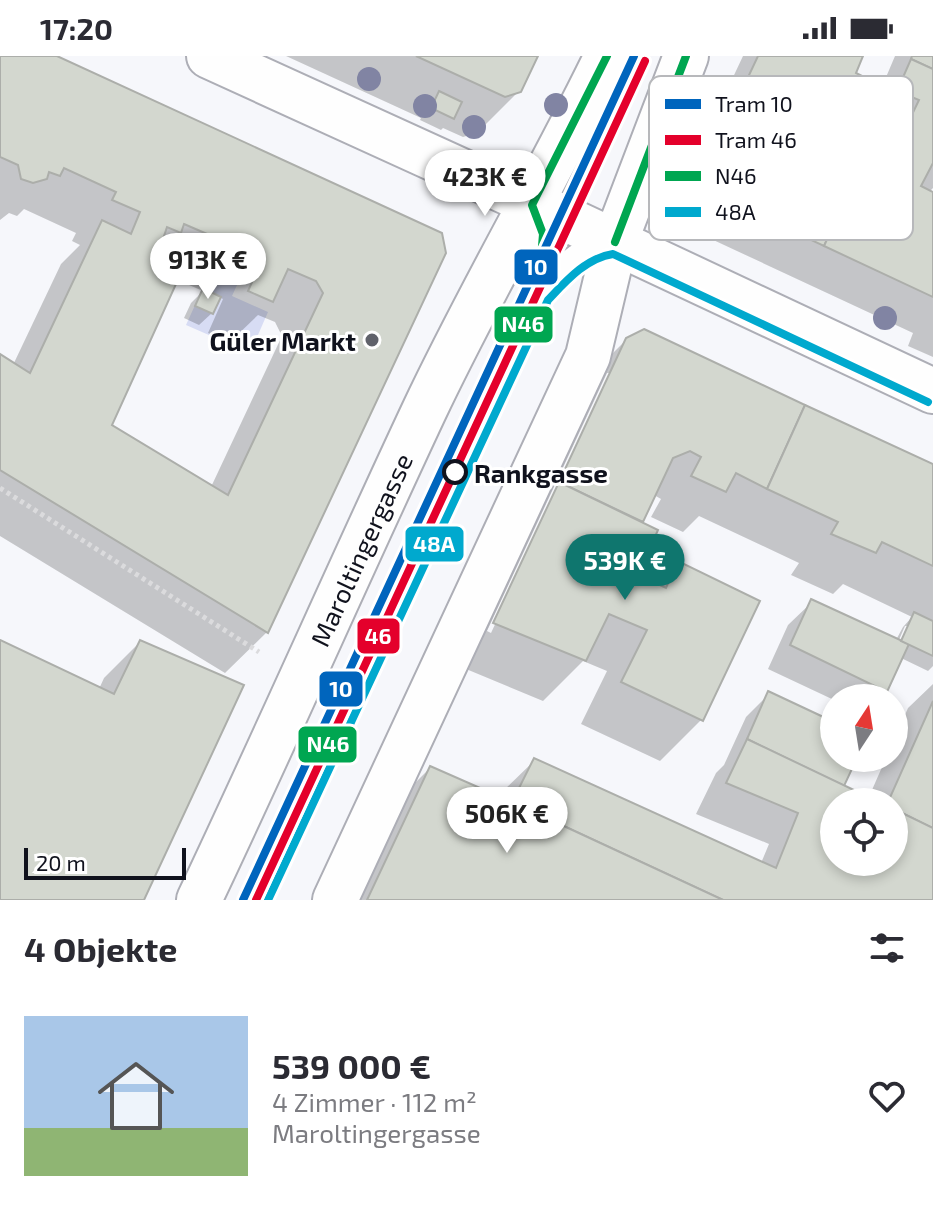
<!DOCTYPE html>
<html lang="de">
<head>
<meta charset="utf-8">
<style>
	body { margin:0; font-family:"Exo 2",sans-serif; background:#f7f7f7; color:#2b2b33; height:100vh; display:flex; flex-direction:column; font-size:30px; white-space:nowrap }
	* { box-sizing:border-box; margin:0 }
	p { font-size:26px; color:#7c7c81 }
	.icon { flex:none; width:44px; height:44px; fill:none; stroke:currentColor; stroke-width:2; stroke-linecap:round; stroke-linejoin:round }
	.map { position:relative; height:844px; overflow:hidden }
	.panel { display:flex; flex-direction:column; background:#fff; flex:1 }
	.panel>* { flex:none }
	.needle { width:52px; rotate:12deg }
	.fabs { position:absolute; left:820px; top:628px; display:grid; gap:16px }
	.fabs a { display:grid; place-items:center; width:88px; height:88px; border-radius:50%; background:#fff; box-shadow:0 4px 12px #0003; font-size:40px }
	.scale { position:absolute; left:24px; bottom:20px; width:162px; box-sizing:border-box; padding-left:8px; border:4px solid #10121d; border-top:0; font-size:22px; line-height:28px; white-space:nowrap; color:#10121d; -webkit-text-stroke:6px #fff; paint-order:stroke }
	.price { position:absolute; translate:-50% -68px; padding:0 18px; border-radius:28px; background:#fff; color:#222; font-size:26px; line-height:52px; filter:drop-shadow(0 2px 4px #0008) }
	.price::after { content:''; position:absolute; left:50%; top:48px; width:24px; height:18px; margin-left:-12px; background:inherit; clip-path:polygon(0 0,100% 0,50% 100%) }
	.price.on { background:#0f766e; color:#fff }
	ul { padding:0; list-style:none }
	li { display:flex; align-items:center; gap:24px; height:200px; padding:0 24px }
	li+li { border-top:2px solid #e1e1e2 }
	li span { display:grid; place-items:center; flex:none; width:224px; height:160px; border-radius:0px; color:#555 }
	li>.icon { margin-inline-start:auto }
	span .icon { width:96px; height:96px; fill:#fffc; stroke-width:1 }
	li b { font-size:34px }
	h2 { display:flex; justify-content:space-between; align-items:center; height:96px; padding:0 24px; font-size:34px }
	.status { display:flex; justify-content:space-between; align-items:center; height:56px; padding:0 40px; background:#fff; direction:ltr }
	.status svg { height:22px; fill:currentColor }
	.map>svg:first-child { display:block }
</style>
</head>
<body>
<div class="status"><b>17:20</b><svg viewBox="0 0 49 12"><path d="M0 12V9h3v3zM5 12V6h3v6zM10 12V3h3v9zM15 12V0h3v12zM26 1h20v11H26zM47 4h2v5h-2z"/></svg></div>
<div class="map">
<svg width="933" height="844" viewBox="0 0 933 844">
	<rect width="100%" height="100%" fill="#f6f7fb"/>
	<path fill="#d7dcf4" d="M220 194 247 207 232 240 268 256 250 297 186 269Z"/>
	<g fill="#0003" fill-rule="evenodd">
		<path d="M0 0H53L444 197 267 576 225 617 0 480V301L13 309 61 208 80 189 72 185 76 177 24 153 17 160 9 157 0 164ZM175 223 203 235 191 247 184 262 199 269 212 257 219 241 223 243 208 277 230 286 258 259 275 266 282 280 211 431 109 370Z"/>
		<path d="M286 0H536L519 35 477 77 463 81 443 72 441 74 420 64 421 62Z"/>
		<path d="M743 0H861L854 18 867 53 835 84 829 86 819 96 856 113 864 106 873 109 889 76 867 66 895 0H933V132L929 136 933 138V301L908 290 913 277 679 168 672 151Z"/>
		<path d="M627 283 933 410V610L928 615 901 602 886 635 879 642H834V644L768 613 788 569 812 546 896 584 903 571 912 561 843 528 833 538 791 519 799 507 699 460 683 476 651 461 661 443 654 439 641 467 635 520 656 530 678 508 701 664 660 705 581 668 607 615 583 605 543 645 454 608 585 325ZM607 317H612L491 577 487 575ZM905 570H910L898 594 895 593Z"/>
		<path d="M140 586 141 844H0V587L99 633 104 622Z"/>
		<path d="M933 628V844H352L399 743 430 712 500 743 503 735 535 704 761 807 769 788 696 758 716 717 724 709 746 661 769 638 834 668V702H854L842 730 868 743 886 702H894V684L908 652ZM834 746H894V806H834Z"/>
	</g>
	<g fill="#d3d7cf" stroke="#acaeaa" stroke-width="2" fill-rule="evenodd">
		<path d="M0 0H57L442 177 446 197 268 577 0 414V298L30 317 102 164 131 178 140 156 112 144 116 136 64 112 60 120 49 116 47 123 33 127 21 123 18 109 0 101ZM184 168 263 202 248 235 273 246 288 213 316 225 323 237 228 439 112 369 186 206 171 199 174 188 163 183 167 171 181 177Z"/>
		<path d="M416 0H538L521 36 505 41Z"/>
		<path d="M758 0H863L856 17 870 24 874 38 869 54 855 56 850 68 833 61 818 94 860 113 824 190 710 137 702 119Z"/>
		<path d="M912 0H933V13L911 3Z"/>
		<path d="M911 3 933 13V107L921 130 933 136V241L824 190 864 103 886 113 919 44 897 35Z"/>
		<path d="M439 35 462 46 454 63 431 52Z"/>
		<path d="M203 232 221 241 213 258 195 250Z"/>
		<path d="M644 273 805 349 767 433 736 417 726 436 691 420 701 401 690 395 673 402 643 466 559 426 626 282Z"/>
		<path d="M805 349 933 408V510L882 486 876 497 831 478 838 466 767 433Z"/>
		<path d="M559 426 658 474 638 519 666 532 678 505 760 545 703 665 621 626 647 574 609 558 586 605 493 567Z"/>
		<path d="M811 543 909 588 887 636 790 589Z"/>
		<path d="M914 556 933 565V600L901 585Z"/>
		<path d="M0 584 114 638 140 584 244 629 144 844H0Z"/>
		<path d="M768 635 834 666V702H857L844 730 747 683Z"/>
		<path d="M933 645V772L894 753V746H888Z"/>
		<path d="M747 683 879 746H834V806H894V753L933 772V844H723L512 746 534 702 776 812 798 757 726 727Z"/>
		<path d="M430 710 512 746 723 844H367Z"/>
	</g>
	<g fill="none" stroke-linecap="round" stroke-linejoin="round">
		<defs>
			<g id="lane">
				<path d="M538 237C558 217 583 187 613 187"/>
				<path d="M255 844 538 237 543 178 532 149"/>
			</g>
			<path id="street" d="M209 0 560 160 933 335"/>
			<g id="secondary">
				<path id="s1" d="M199 844C276 682 348 517 424 355 481 234 549 120 607 0"/>
				<path d="M335 844 588 300 615 186 686 0"/>
			</g>
		</defs>
		<use href="#lane" stroke="#adaeb6" stroke-width="28"/>
		<use href="#street" stroke="#adaeb6" stroke-width="48"/>
		<use href="#secondary" stroke="#adaeb6" stroke-width="48"/>
		<path stroke="#dbdbdd" stroke-width="5" stroke-dasharray="4 4" stroke-linecap="butt" d="M0 432 259 596"/>
		<use href="#lane" stroke="#fefefe" stroke-width="24"/>
		<use href="#street" stroke="#fefefe" stroke-width="44"/>
		<use href="#secondary" stroke="#fefefe" stroke-width="44"/>
		<defs>
			<g id="bus-1">
				<path d="M615 186 686 0"/>
				<path d="M255 844 538 237 543 178 532 149 607 0"/>
			</g>
			<path id="bus-2" d="M268 844 548 244C566 225 586 202 613 198L928 346"/>
		</defs>
		<use href="#bus-1" stroke="#fff" stroke-width="14"/>
		<use href="#bus-2" stroke="#fff" stroke-width="14"/>
		<use href="#bus-1" stroke="#00a651" stroke-width="8"/>
		<use href="#bus-2" stroke="#00a9ce" stroke-width="8"/>
		<defs>
			<path id="tram-1" d="M243 844 634 0"/>
			<path id="tram-2" d="M256 844 645 5"/>
		</defs>
		<use href="#tram-1" stroke="#fff" stroke-width="14"/>
		<use href="#tram-2" stroke="#fff" stroke-width="14"/>
		<use href="#tram-1" stroke="#0065bd" stroke-width="8"/>
		<use href="#tram-2" stroke="#e4002b" stroke-width="8"/>
	</g>
	<g fill="#8184a3">
		<circle cx="369" cy="23" r="12"/>
		<circle cx="556" cy="49" r="12"/>
		<circle cx="425" cy="50" r="12"/>
		<circle cx="474" cy="71" r="12"/>
		<circle cx="885" cy="262" r="12"/>
	</g>
	<circle fill="#60626b" stroke="#fff" stroke-width="3" cx="372" cy="284" r="8"/>
	<circle fill="#fff" stroke="#10121d" stroke-width="4" cx="455" cy="416" r="11"/>
	<g text-anchor="middle" dominant-baseline="central" stroke-width="6" stroke-linejoin="round" paint-order="stroke">
		<g font-size="26" font-weight="bold" fill="#10121d" stroke="#fff" text-anchor="end">
			<text x="356" y="284">Güler Markt</text>
		</g>
		<g font-size="26" font-weight="bold" fill="#10121d" stroke="#fff" text-anchor="start">
			<text x="474" y="416">Rankgasse</text>
		</g>
		<g font-size="26" fill="#10121d" stroke="#fff">
			<text stroke="none"><textPath href="#s1" startOffset="386">Maroltingergasse</textPath></text>
		</g>
	</g>
	<rect x="649" y="20" width="264" height="164" rx="12" fill="#fff" stroke="#b7b8bb" stroke-width="2"/>
	<rect x="665" y="43" width="36" height="10" fill="#0065bd"/>
	<rect x="665" y="79" width="36" height="10" fill="#e4002b"/>
	<rect x="665" y="115" width="36" height="10" fill="#00a651"/>
	<rect x="665" y="151" width="36" height="10" fill="#00a9ce"/>
	<g font-size="22" fill="#10121d">
		<text x="715" y="56">Tram 10</text>
		<text x="715" y="92">Tram 46</text>
		<text x="715" y="128">N46</text>
		<text x="715" y="164">48A</text>
	</g>
	<g stroke="#fff" stroke-width="3">
		<rect x="513" y="192" width="46" height="38" rx="8" fill="#0065bd"/>
		<rect x="493" y="249" width="61" height="39" rx="8" fill="#00a651"/>
		<rect x="404" y="469" width="61" height="38" rx="8" fill="#00a9ce"/>
		<rect x="356" y="561" width="45" height="38" rx="8" fill="#e4002b"/>
		<rect x="318" y="614" width="46" height="38" rx="8" fill="#0065bd"/>
		<rect x="297" y="669" width="61" height="39" rx="8" fill="#00a651"/>
	</g>
	<g font-size="22" text-anchor="middle" font-weight="bold" fill="#fff">
		<text x="536" y="219">10</text>
		<text x="523" y="276">N46</text>
		<text x="434" y="496">48A</text>
		<text x="378" y="588">46</text>
		<text x="341" y="641">10</text>
		<text x="328" y="696">N46</text>
	</g>
</svg>
<div class="fabs">
<a><svg class="needle" viewBox="-14 -14 28 28"><path d="M0-13l5 13h-10z" fill="#e53935"/><path d="M0 13l5-13h-10z" fill="#7c7c81"/></svg></a>
<a><svg class="icon" aria-label="locate" viewBox="0 0 24 24"><circle cx="12" cy="12" r="6"/><path d="M12 2v4M12 18v4M2 12h4M18 12h4"/></svg></a>
</div>
<div class="scale">20 m</div>
<b class="price" style="left:485px;top:162px">423K €</b>
<b class="price" style="left:208px;top:245px">913K €</b>
<b class="price on" style="left:625px;top:546px">539K €</b>
<b class="price" style="left:507px;top:799px">506K €</b>
</div>
<section class="panel">
<h2>4 Objekte<svg class="icon" aria-label="filters" viewBox="0 0 24 24"><path d="M4 7h16M4 17h16"/><circle cx="9" cy="7" r="2"/><circle cx="15" cy="17" r="2"/></svg></h2>
<ul>
<li><span style="background:linear-gradient(#a9c7e8 70%,#8fb573 0)"><svg class="icon" aria-label="home" viewBox="0 0 24 24"><path d="M3 11l9-7 9 7M6 9v11h12V9"/></svg></span><div><b>539 000 €</b><p>4 Zimmer · 112 m²</p><p>Maroltingergasse</p></div><svg class="icon" aria-label="heart" viewBox="0 0 24 24"><path d="M12 20l-8-8c-3-5 5-10 8-4 3-6 11-1 8 4z"/></svg></li>
</ul>
</section>
</body>
</html>
